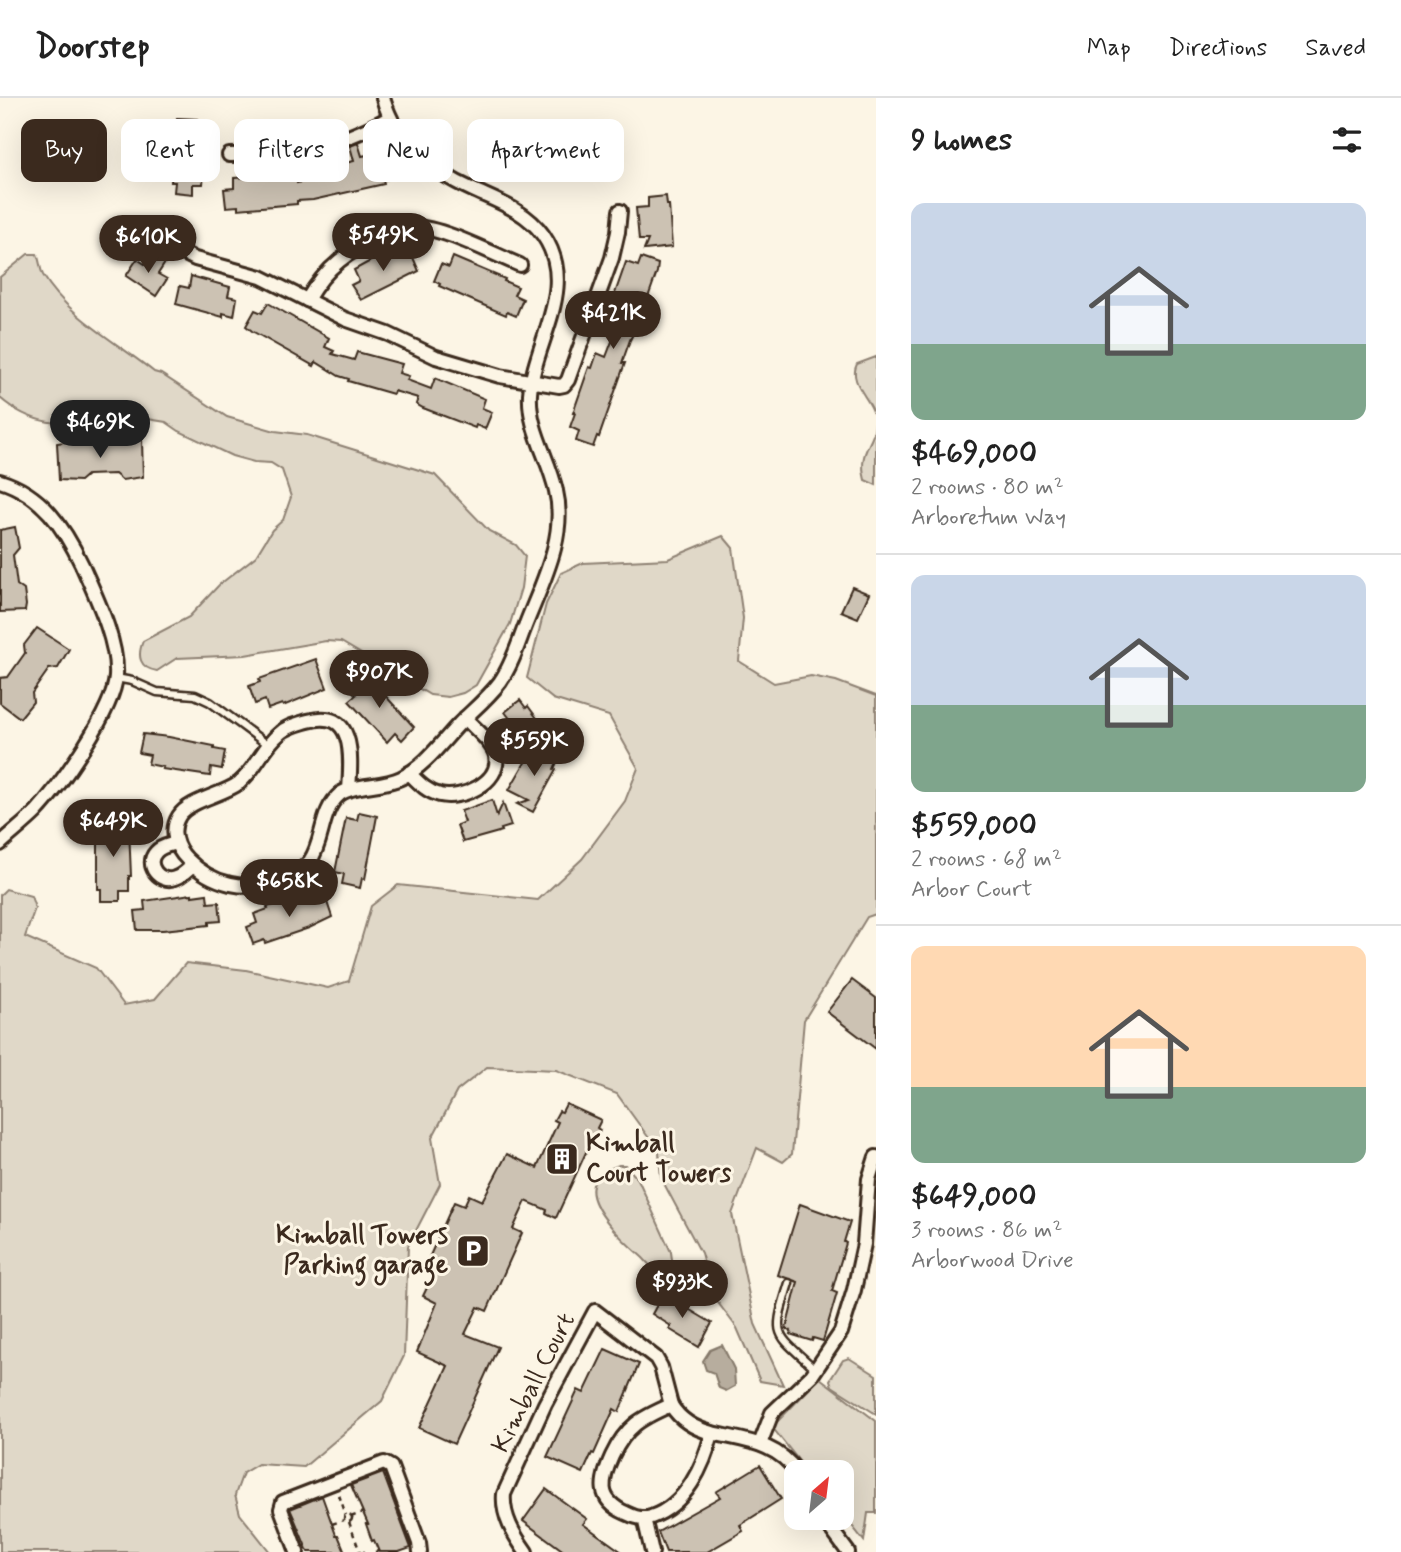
<!DOCTYPE html>
<html lang="en">
<head>
<meta charset="utf-8">
<style>
	body { margin:0; font-family:Mynerve,sans-serif; background:#f2f2f2; color:#222; height:100vh; display:flex; flex-direction:column; font-size:26px; white-space:nowrap }
	* { box-sizing:border-box; margin:0 }
	p { font-size:23px; color:#767676 }
	.icon { flex:none; width:38px; height:38px; fill:none; stroke:currentColor; stroke-width:2; stroke-linecap:round; stroke-linejoin:round }
	.map { position:relative; flex:1; overflow:hidden }
	.panel { display:flex; flex-direction:column; background:#fff; width:525px }
	.panel>* { flex:none }
	.banner { position:absolute; left:21px; top:21px; width:665px; height:63px; display:flex; gap:14px }
	.needle { width:46px; rotate:28deg }
	.fabs { position:absolute; left:784px; top:1362px; display:grid; gap:14px }
	.fabs a { display:grid; place-items:center; width:70px; height:70px; border-radius:14px; background:#fff; box-shadow:0 7px 28px #0002; font-size:35px }
	.price { position:absolute; translate:-50% -60px; padding:0 16px; border-radius:24px; background:#3b2a1e; color:#fff; font-size:23px; line-height:46px; filter:drop-shadow(0 2px 4px #0008) }
	.price::after { content:''; position:absolute; left:50%; top:42px; width:21px; height:16px; margin-left:-10px; background:inherit; clip-path:polygon(0 0,100% 0,50% 100%) }
	.price.active { background:#222; color:#fff }
	ul { padding:0; list-style:none }
	li { display:grid; align-content:center; gap:14px; height:371px; padding:0 35px }
	li+li { border-top:2px solid #e0e0e0 }
	li span { display:grid; place-items:center; height:217px; border-radius:14px; color:#555 }
	li>.icon { margin-inline-start:auto }
	span .icon { width:126px; height:126px; fill:#fffc; stroke-width:1 }
	li b { font-size:30px }
	h2 { display:flex; justify-content:space-between; align-items:center; height:84px; padding:0 35px; font-size:30px }
	.pill { padding:0 24px; border-radius:14px; background:#fff; box-shadow:0 7px 28px #0002; font-size:24px; line-height:63px }
	.pill.active { background:#3b2a1e; color:#fff }
	header { display:flex; align-items:center; gap:42px; box-sizing:border-box; height:98px; padding:0 35px; background:#fff; border-bottom:2px solid #e0e0e0 }
	header strong { font-size:33px }
	nav { display:flex; gap:38px; margin-inline-start:auto; font-size:24px }
	main { display:flex; flex:1; min-height:0 }
	.map>svg:first-child { display:block }
</style>
</head>
<body>
<header>
<strong>Doorstep</strong>
<nav><a>Map</a><a>Directions</a><a>Saved</a></nav>
</header>
<main>
<div class="map">
<svg width="876" height="1454" viewBox="0 0 876 1454">
	<rect width="100%" height="100%" fill="#fcf5e5"/>
	<filter id="ink" filterUnits="userSpaceOnUse"><feTurbulence type="fractalNoise" baseFrequency=".0143" numOctaves="2"/><feDisplacementMap in="SourceGraphic" scale="14" xChannelSelector="R" yChannelSelector="G"/><feConvolveMatrix kernelMatrix="1 2 1 2 8 2 1 2 1" color-interpolation-filters="sRGB"/></filter>
	<g filter="url(#ink)">
		<g fill="#e0d8c8" stroke="#8e8173" stroke-width="2">
			<path d="M28 156H37C40 163 40 171 43 177 67 218 118 245 154 274L161 276 227 319 275 333 307 337 435 377 489 433 516 447 525 458 521 490 510 526 476 587 463 595 448 599 430 597 341 544 326 543 245 557 177 560 157 573C139 570 137 558 143 543L189 519 219 487 256 458 272 432 283 422 291 399 282 372 271 365 254 364 232 358 179 333 166 324 123 317 108 319 101 316C65 333 29 325 0 300V179Z"/>
			<path d="M876 259V387L865 382C857 350 876 347 875 323 875 303 847 286 857 266Z"/>
			<path d="M723 438 733 450 743 520 739 563 774 585 811 578 836 583 876 598V816L867 819 804 922 792 1056 783 1064 757 1050 732 1116 755 1226 783 1287 760 1283 737 1230 713 1198 701 1155 661 1080 659 1054 617 996 556 972 487 969 457 993 432 1040 440 1086 408 1148 404 1258 382 1303 304 1369 258 1366 243 1375 235 1397 240 1416 270 1454H0V797L6 791 31 798 35 810 25 839 96 870 124 907 155 901 186 865 246 872 328 890 349 883 371 808 398 787 538 802 582 761 625 703 638 670 609 618 553 601 527 580 546 506 561 475 583 465 668 461Z"/>
			<path d="M619 1067H625L638 1081 671 1154 673 1169 670 1175C669 1175 660 1175 659 1174 653 1172 647 1164 642 1159 627 1146 581 1105 595 1082 600 1075 611 1070 619 1067Z"/>
			<path d="M849 1260 876 1277V1316L832 1288 830 1282 843 1262Z"/>
			<path d="M820 1280 876 1323V1415H868L864 1443 842 1415V1374H808L772 1329Z"/>
		</g>
		<path fill="#b7ad9e" stroke="#85796b" stroke-width="2" d="M722 1247 734 1271 735 1288 726 1293 719 1290 714 1275 706 1272 703 1263 710 1252Z"/>
		<g fill="#ccc2b3" stroke="#3b2a1e" stroke-width="2">
			<path d="M177 20 197 21 196 30 208 31 203 86H193V96L174 94 175 84H171Z"/>
			<path d="M358 45 362 58 376 55 379 64 388 62 393 80 383 82 384 86 313 102 297 103V106L238 111V108L226 109 224 91 234 90V80L249 79 248 77 296 75 297 85 325 78 323 70 354 63 350 48Z"/>
			<path d="M666 98 667 107H669L672 149 644 152 648 142H639L636 110 648 109V100Z"/>
			<path d="M396 149 402 160 411 155 419 173 361 202 351 187 359 183 354 172Z"/>
			<path d="M151 156 165 165 158 176 167 181 156 198 126 178 137 161 145 166Z"/>
			<path d="M453 159 505 181 504 183 518 189 514 197 523 201 516 218 507 214 506 217 483 207 439 188 440 186 434 183 441 166 449 169Z"/>
			<path d="M641 160 658 166 657 174 635 236H633L630 242 622 265H625L599 339 597 338 593 349 576 343 579 333 570 329 575 315H573L589 269 592 270 597 255 606 259 614 238 610 237 614 227 605 224 626 164 638 168Z"/>
			<path d="M191 178 230 189 228 198 237 200 234 218 223 215V219L176 206 180 188 189 190Z"/>
			<path d="M268 205 329 240 325 249 334 253 332 256 354 262 357 254 402 266 399 275 409 278 407 282 431 291 435 280 485 301 482 310 492 314 485 331 476 327 475 330 423 310 416 306 418 300 394 293 393 296 348 283 349 281 339 278 316 264 314 268 252 233 246 228 255 212 262 215Z"/>
			<path d="M136 340 142 342 143 379 122 382 115 376 87 377 80 383 59 382 57 345 78 342 85 348H107L114 347 121 341Z"/>
			<path d="M15 429 19 450 13 457 17 487 24 492 26 507 25 513 0 514V432Z"/>
			<path d="M852 489 869 496 858 520 841 513Z"/>
			<path d="M37 530 69 551 58 570 49 571 32 595 33 604 20 620 0 605V580L8 579 25 555 24 547Z"/>
			<path d="M316 561 327 590 283 608 282 606 268 611 265 602 255 606 249 588 260 584 259 581Z"/>
			<path d="M362 576 369 584 371 582 414 629 402 642 395 635 387 644 349 603 356 597 349 589Z"/>
			<path d="M520 602 526 610 528 608 542 627 518 645 504 627 511 622 505 614Z"/>
			<path d="M143 636 169 639 214 648V651L225 653 222 671 211 669 210 678 162 671 163 669 148 666 150 657 139 655Z"/>
			<path d="M534 649 558 662 554 671 556 672 533 714 517 706 529 702 509 692Z"/>
			<path d="M492 702 497 718 503 705 511 728 501 731 502 733 463 744 457 727 465 724 461 713Z"/>
			<path d="M359 714 377 718 365 781 362 780 360 790 342 786 344 776 335 774 346 720 357 722Z"/>
			<path d="M101 719H120V730H129L131 778H129V793H120V803H101V791H98V731H101Z"/>
			<path d="M192 796V798L207 796 208 805 219 804 221 823 209 824V827L163 832H137L135 813 145 812 144 803Z"/>
			<path d="M313 796 316 804 326 801 332 819 309 830 265 845 264 842 253 846 247 829 257 825 254 816 268 811 267 809Z"/>
			<path d="M852 882 876 900V951L827 914Z"/>
			<path d="M566 1006 601 1022 597 1030 600 1032 596 1040 593 1039 556 1120 546 1115 547 1112 526 1103 513 1131 522 1135 487 1213 478 1209 465 1236 498 1249 454 1346 419 1330 448 1268 417 1254 437 1205 423 1198 434 1175 424 1171 454 1104 464 1108 469 1097 482 1103 507 1056 537 1070 558 1024 554 1022 559 1013 562 1014Z"/>
			<path d="M800 1106 850 1124 844 1144 846 1145 832 1193 837 1195 823 1243 813 1240 812 1243 790 1236 791 1233 786 1231 798 1184 778 1177Z"/>
			<path d="M663 1196 712 1225 699 1249 669 1231 671 1228 652 1216Z"/>
			<path d="M605 1251 639 1266 619 1314 614 1311 594 1356 592 1355 583 1375 547 1359 578 1292 584 1295Z"/>
			<path d="M760 1367 781 1401 740 1427 743 1433 707 1454H666L658 1434 720 1399 716 1394Z"/>
			<path d="M383 1375 411 1450 399 1454H379L374 1442 372 1443 366 1426H368L351 1387Z"/>
			<path d="M546 1391 587 1421 583 1426 622 1454H565L523 1423Z"/>
			<path d="M322 1398 336 1437H338L345 1454H308L294 1420 290 1411Z"/>
		</g>
		<g fill="none" stroke-linecap="round" stroke-linejoin="round">
			<defs>
				<g id="lane">
					<path d="M116 580 132 583 157 594 195 597 210 604 268 647"/>
					<path d="M789 1185C772 1240 774 1233 815 1271"/>
				</g>
				<g id="street">
					<path d="M229 57C293 57 332 51 389 20"/>
					<path d="M167 147 195 161 261 179 345 221 388 236 436 259 500 278 559 288 564 287 568 282 612 160 618 134 620 113"/>
					<path d="M307 202C326 169 349 152 383 138 393 133 403 129 414 129 442 129 493 156 520 167"/>
					<path d="M0 383C42 396 64 429 82 467 96 499 118 543 116 578 114 612 60 688 36 714 25 725 12 735 0 746"/>
					<path d="M409 675C419 685 426 693 440 697 461 702 501 685 496 658 493 644 475 631 465 620"/>
					<path d="M349 692C351 661 356 609 308 623 298 626 287 628 279 636 263 649 256 671 239 685 223 697 189 702 179 718 170 732 175 749 187 761 212 787 246 794 279 783 291 779 302 774 310 763 324 743 320 713 340 696 353 686 383 689 401 680 424 669 442 644 459 626 473 612 488 600 500 584 512 567 518 546 526 526 542 485 567 438 556 393 549 360 528 331 530 296 534 243 579 189 543 137 526 113 499 104 473 92 431 73 396 46 383 0"/>
					<path d="M176 745C170 747 161 748 156 754 144 767 160 786 175 780 182 778 188 771 193 767"/>
					<path d="M671 1307C680 1322 696 1331 712 1335 704 1368 686 1407 651 1419 643 1422 634 1419 626 1415 596 1402 601 1382 612 1358 626 1328 641 1320 671 1307Z"/>
					<path d="M712 1335C745 1343 776 1344 797 1374"/>
					<path d="M760 1346 772 1315 812 1277 841 1234 854 1192 864 1146 869 1081 876 1059"/>
					<path d="M822 1419 848 1454"/>
					<path d="M644 1420 652 1454"/>
					<path d="M297 1454 281 1411 283 1404 384 1365 391 1369 419 1445 420 1454"/>
					<path d="M526 1454C514 1437 502 1418 504 1396L545 1306 595 1213 656 1260 661 1269 671 1307"/>
				</g>
			</defs>
			<use href="#lane" stroke="#3b2a1e" stroke-width="11"/>
			<use href="#street" stroke="#3b2a1e" stroke-width="18"/>
			<g stroke="#3b2a1e" stroke-width="2.5" stroke-dasharray="5 5" stroke-linecap="butt">
				<path d="M339 1397 346 1417"/>
				<circle cx="348" cy="1420" r="4"/>
				<path d="M351 1419 363 1414"/>
				<path d="M349 1424 360 1454"/>
				<path d="M332 1426 344 1422"/>
				<path d="M363 1454H365"/>
				<path d="M375 1454 379 1453"/>
			</g>
			<use href="#lane" stroke="#fcf5e5" stroke-width="6"/>
			<use href="#street" stroke="#fcf5e5" stroke-width="12"/>
		</g>
	</g>
	<defs>
		<symbol id="building-square" viewBox="-11 -11 22 22"><rect x="-9" y="-9" width="18" height="18" rx="4" fill="#3b2a1e" stroke="#fcf5e5"/><path d="M-4-6H4V6H1V3H-1V6H-4ZM-2.5-4.3h1.7v1.8h-1.7ZM.8-4.3h1.7v1.8H.8ZM-2.5-1h1.7V.8h-1.7ZM.8-1h1.7V.8H.8Z" fill="#fff"/></symbol>
		<symbol id="parking-square" viewBox="-11 -11 22 22"><rect x="-9" y="-9" width="18" height="18" rx="4" fill="#3b2a1e" stroke="#fcf5e5"/><path d="M-3.5-5.5H1a3.5 3.5 0 0 1 0 7H-1V5.5H-3.5ZM-1-3.4V-.6H.8a1.4 1.4 0 0 0 0-2.8Z" fill="#fff"/></symbol>
	</defs>
	<g fill-rule="evenodd">
		<use href="#building-square" x="543" y="1042" width="38" height="38"/>
		<use href="#parking-square" x="454" y="1134" width="38" height="38"/>
	</g>
	<g text-anchor="middle" dominant-baseline="central" stroke-width="6" stroke-linejoin="round" paint-order="stroke">
		<g font-size="26" font-weight="bold" fill="#3b2a1e" stroke="#fcf5e5" text-anchor="start">
			<text x="586" y="1046">Kimball<tspan x="586" dy="30">Court Towers</tspan></text>
			<text x="448" y="1138" text-anchor="end">Kimball Towers<tspan x="448" dy="30">Parking garage</tspan></text>
		</g>
		<g font-size="26" fill="#3b2a1e" stroke="#fcf5e5">
			<text transform="translate(534 1285) rotate(-63)">Kimball Court</text>
		</g>
	</g>
</svg>
<div class="fabs">
<a><svg class="needle" viewBox="-14 -14 28 28"><path d="M0-13l5 13h-10z" fill="#e53935"/><path d="M0 13l5-13h-10z" fill="#767676"/></svg></a>
</div>
<b class="price" style="left:383px;top:175px">$549K</b>
<b class="price" style="left:148px;top:177px">$610K</b>
<b class="price" style="left:613px;top:253px">$421K</b>
<b class="price active" style="left:100px;top:362px">$469K</b>
<b class="price" style="left:379px;top:612px">$907K</b>
<b class="price" style="left:534px;top:680px">$559K</b>
<b class="price" style="left:113px;top:761px">$649K</b>
<b class="price" style="left:289px;top:821px">$658K</b>
<b class="price" style="left:682px;top:1222px">$933K</b>
<div class="banner">
<a class="pill active">Buy</a>
<a class="pill">Rent</a>
<a class="pill">Filters</a>
<a class="pill">New</a>
<a class="pill">Apartment</a>
</div>
</div>
<section class="panel">
<h2>9 homes<svg class="icon" aria-label="filters" viewBox="0 0 24 24"><path d="M4 7h16M4 17h16"/><circle cx="9" cy="7" r="2"/><circle cx="15" cy="17" r="2"/></svg></h2>
<ul>
<li><span style="background:linear-gradient(#c9d6e8 65%,#7fa58c 0)"><svg class="icon" aria-label="home" viewBox="0 0 24 24"><path d="M3 11l9-7 9 7M6 9v11h12V9"/></svg></span><div><b>$469,000</b><p>2 rooms · 80 m²</p><p>Arboretum Way</p></div></li>
<li><span style="background:linear-gradient(#c9d6e8 60%,#7fa58c 0)"><svg class="icon" aria-label="home" viewBox="0 0 24 24"><path d="M3 11l9-7 9 7M6 9v11h12V9"/></svg></span><div><b>$559,000</b><p>2 rooms · 68 m²</p><p>Arbor Court</p></div></li>
<li><span style="background:linear-gradient(#ffd9b3 65%,#7fa58c 0)"><svg class="icon" aria-label="home" viewBox="0 0 24 24"><path d="M3 11l9-7 9 7M6 9v11h12V9"/></svg></span><div><b>$649,000</b><p>3 rooms · 86 m²</p><p>Arborwood Drive</p></div></li>
</ul>
</section>
</main>
</body>
</html>
